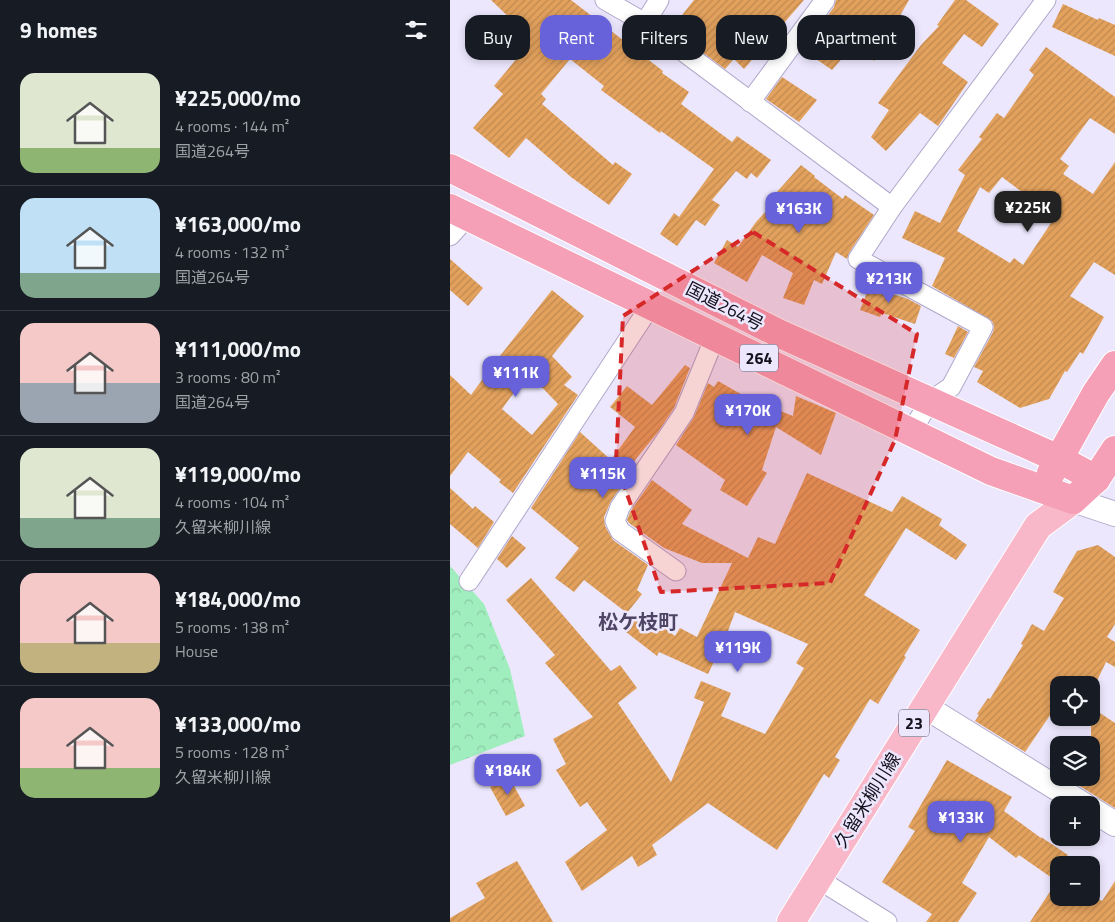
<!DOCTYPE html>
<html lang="en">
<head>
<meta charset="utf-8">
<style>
	body { margin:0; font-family:"Titillium Web","Noto Sans JP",sans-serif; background:#242831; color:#f1f3f6; height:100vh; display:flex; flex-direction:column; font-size:19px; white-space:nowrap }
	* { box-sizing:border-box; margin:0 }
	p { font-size:16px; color:#9ea1a6 }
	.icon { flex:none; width:28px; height:28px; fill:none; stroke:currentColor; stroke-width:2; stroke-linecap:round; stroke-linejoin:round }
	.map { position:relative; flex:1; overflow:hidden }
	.drawer { display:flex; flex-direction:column; background:#171b24; width:450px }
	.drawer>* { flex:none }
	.banner { position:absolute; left:15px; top:15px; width:475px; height:45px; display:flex; gap:10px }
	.tools { position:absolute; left:600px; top:676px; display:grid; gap:10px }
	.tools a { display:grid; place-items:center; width:50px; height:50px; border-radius:10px; background:#171b24; box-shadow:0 2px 8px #0003; font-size:25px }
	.price { position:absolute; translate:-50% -42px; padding:0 11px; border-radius:10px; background:#6761da; color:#fff; font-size:16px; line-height:32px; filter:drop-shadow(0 1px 2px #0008) }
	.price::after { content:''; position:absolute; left:50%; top:30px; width:15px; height:11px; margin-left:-8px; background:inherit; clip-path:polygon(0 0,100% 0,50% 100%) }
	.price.current { background:#222; color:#fff }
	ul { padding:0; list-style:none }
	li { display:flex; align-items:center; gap:15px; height:125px; padding:0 20px }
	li+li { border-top:1px solid #363941 }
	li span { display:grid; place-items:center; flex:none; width:140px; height:100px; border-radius:15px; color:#555 }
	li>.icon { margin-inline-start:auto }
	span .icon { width:60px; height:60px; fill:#fffc; stroke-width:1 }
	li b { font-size:21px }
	h2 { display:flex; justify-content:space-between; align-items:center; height:60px; padding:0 20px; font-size:21px }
	.chip { padding:0 18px; border-radius:15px; background:#171b24; box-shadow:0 2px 8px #0003; font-size:18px; line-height:45px }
	.chip.current { background:#6761da; color:#fff }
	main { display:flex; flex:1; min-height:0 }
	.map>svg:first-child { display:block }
</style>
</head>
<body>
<main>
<section class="drawer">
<h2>9 homes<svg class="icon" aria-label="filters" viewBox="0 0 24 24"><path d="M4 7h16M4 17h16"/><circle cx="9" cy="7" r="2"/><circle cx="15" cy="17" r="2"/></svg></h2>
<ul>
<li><span style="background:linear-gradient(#dfe7d0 75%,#8fb573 0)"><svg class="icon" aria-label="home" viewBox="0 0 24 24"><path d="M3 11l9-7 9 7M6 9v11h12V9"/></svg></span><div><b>¥225,000/mo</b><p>4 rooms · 144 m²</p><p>国道264号</p></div></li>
<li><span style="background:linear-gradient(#bfe0f5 75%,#7fa58c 0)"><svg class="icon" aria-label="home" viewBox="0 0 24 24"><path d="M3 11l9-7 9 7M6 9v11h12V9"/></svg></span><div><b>¥163,000/mo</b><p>4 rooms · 132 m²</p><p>国道264号</p></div></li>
<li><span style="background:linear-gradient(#f6c9c9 60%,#9aa5b1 0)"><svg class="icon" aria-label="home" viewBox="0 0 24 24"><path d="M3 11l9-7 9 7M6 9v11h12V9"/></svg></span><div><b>¥111,000/mo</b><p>3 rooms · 80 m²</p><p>国道264号</p></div></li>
<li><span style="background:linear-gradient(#dfe7d0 70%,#7fa58c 0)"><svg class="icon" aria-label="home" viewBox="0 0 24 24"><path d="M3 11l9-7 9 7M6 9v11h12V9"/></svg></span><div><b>¥119,000/mo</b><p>4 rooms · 104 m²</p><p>久留米柳川線</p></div></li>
<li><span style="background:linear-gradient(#f6c9c9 70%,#c2b280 0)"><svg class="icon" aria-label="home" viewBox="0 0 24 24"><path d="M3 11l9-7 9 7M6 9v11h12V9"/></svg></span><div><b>¥184,000/mo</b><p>5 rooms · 138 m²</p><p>House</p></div></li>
<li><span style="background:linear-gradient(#f6c9c9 70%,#8fb573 0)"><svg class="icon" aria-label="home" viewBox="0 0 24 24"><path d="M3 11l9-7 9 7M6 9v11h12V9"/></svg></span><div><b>¥133,000/mo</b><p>5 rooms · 128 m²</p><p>久留米柳川線</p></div></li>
</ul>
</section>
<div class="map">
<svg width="665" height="922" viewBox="0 0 665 922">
	<defs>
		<pattern id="park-crowns" width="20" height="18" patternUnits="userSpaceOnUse" patternTransform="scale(1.25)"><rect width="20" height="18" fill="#a0eebe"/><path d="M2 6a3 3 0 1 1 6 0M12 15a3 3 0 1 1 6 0" fill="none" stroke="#89cba3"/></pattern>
		<pattern id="building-hatch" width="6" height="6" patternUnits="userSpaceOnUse" patternTransform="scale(1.25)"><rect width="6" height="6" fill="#e2a15d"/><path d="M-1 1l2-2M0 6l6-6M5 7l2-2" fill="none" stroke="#c18a50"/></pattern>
	</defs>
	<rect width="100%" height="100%" fill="#ece7fd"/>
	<path fill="url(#park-crowns)" d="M0 566 34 604 60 669 75 736 0 765Z"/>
	<g fill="url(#building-hatch)" fill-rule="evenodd">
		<path d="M41 0H121L213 71 212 73 239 92 231 104 282 142 287 136 321 160 307 178 301 173 297 179 286 171 262 200 270 205 255 226 246 220 227 246 210 234 224 213 229 217 264 169 211 131 210 133 151 90 154 86 120 59 91 94 96 99 92 104 163 165 165 162 182 174 159 205 121 177 76 138 59 158 23 128 53 94 44 86 73 51 57 37 67 25Z"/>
		<path d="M244 0H354L294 69 284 59 275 69 221 29Z"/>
		<path d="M386 0H459L424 61 407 46 400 56 396 54 382 70 353 50 384 7Z"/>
		<path d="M505 0H516L549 24 532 47 514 34 492 63 518 82 488 126 470 113 436 151 421 137 439 110 428 103 471 45 489 26 487 25Z"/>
		<path d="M613 4 648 20 649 18 665 25V56L602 27Z"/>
		<path d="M596 47 665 97V134L640 118 610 159 619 166 613 174 643 194 665 162V275L644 262 620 296 654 317 633 354 630 352 617 372 615 371 599 399 570 408 527 382 533 371 524 367 543 332 544 326 542 321 482 286 495 258 452 238 465 211 490 223 515 175 508 170 532 139 529 137 547 113 554 118 584 75 579 70ZM552 177 605 217 573 265 564 258 560 263 507 231 530 187 539 193Z"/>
		<path d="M332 77 367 100 349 122 316 99Z"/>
		<path d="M351 165 365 176 364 177 393 199 395 195 424 215 399 253 397 259 386 252 372 284 364 280 354 305 333 298 343 273 312 255 297 282 264 263 277 240 288 247 306 222 330 196 326 193Z"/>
		<path d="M0 259 33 288 18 306 0 290Z"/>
		<path d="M422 280 441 290 439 293 458 299 471 306 465 324 432 313 430 317 410 310Z"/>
		<path d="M102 290 134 316 102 356 122 377 114 385 128 395 63 493 49 482 51 480 18 452 0 476V375L21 395 46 361ZM78 373 108 404 82 435 52 409Z"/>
		<path d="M508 326 518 332 504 358 495 354Z"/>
		<path d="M235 365 240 368 224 408 208 432 181 465 184 467 161 501 154 517 155 526 163 540 198 565 187 590 192 594 177 613 134 580 124 592 105 578 129 548 81 508 130 432 161 460 185 427 160 407 177 386 202 405Z"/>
		<path d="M268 381 296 397 343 416 346 396 386 413 371 455 326 427 312 470 317 473 297 506 270 490 275 480 226 445 244 417 258 383 264 387Z"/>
		<path d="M357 473 442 512 452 496 492 519 489 525 517 545 506 560 456 528 414 595 470 630 454 656 456 657 428 704 420 699 385 757 390 760 379 778 374 774 340 830 327 850 258 803 202 845 207 855 188 867 182 856 132 891 115 862 157 830 137 802 130 807 106 770 116 764 103 739 143 717 95 663 105 655 56 600 81 578 161 671 170 665 187 688 168 703 221 782 254 702 244 698 251 681 281 693 271 716 315 734 354 668 346 663 358 644 285 612 275 639 258 674 209 652 207 656 176 632 192 610 225 636 230 628 247 637 282 563H252L214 548 179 523 177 520 180 512 202 480 242 510 232 524 298 558 308 537 325 544Z"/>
		<path d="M0 488 23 509 25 506 44 522 28 548 0 524Z"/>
		<path d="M62 536 76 548 57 568 47 559Z"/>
		<path d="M648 545 665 557V624L657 637 665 642V667L656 662 645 685H607L609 686V702L575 752 525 721 529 715 527 714 538 698 540 699 573 645 571 644 582 624 594 631 614 598 603 592 627 551Z"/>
		<path d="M641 707 665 723V808L617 778H641V745H637L641 739Z"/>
		<path d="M497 760 562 797 554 811 591 838V837L618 855 611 865H609V868L602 878 569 855 566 858 539 837 512 883 527 893 508 922H476L482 914 432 882 465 831 458 827Z"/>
		<path d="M59 777 75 806 56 816 40 787Z"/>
		<path d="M67 861 103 922H0V918L35 898 26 883Z"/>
		<path d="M609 878V898H641V895L652 901 665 881V922H580Z"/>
	</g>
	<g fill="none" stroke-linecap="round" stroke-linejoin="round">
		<defs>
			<g id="minor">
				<path d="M155 0 195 23 442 207"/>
				<path d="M195 23 209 0"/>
				<path d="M300 102 375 0"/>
				<path d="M0 236 18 216"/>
				<path d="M461 432 480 401 501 387 533 327 408 259 442 207 596 0"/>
				<path d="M226 571 170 531 165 521 170 507 234 413 265 337"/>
				<path d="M19 581 201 305"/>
				<path d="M368 879 437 922"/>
			</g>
			<g id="tertiary">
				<path d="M623 500 665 514"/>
				<path d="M474 706 634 805"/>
				<path d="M641 809 665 824"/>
			</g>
			<path id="primary" d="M341 922 588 526 623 500"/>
			<g id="trunk">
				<path d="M0 168 328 333 609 459 646 479"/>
				<path d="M0 208 541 471 623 500 646 479 665 450"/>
				<path d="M601 473 646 393 665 365"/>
			</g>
		</defs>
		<use href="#minor" stroke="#b0a8ca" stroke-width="21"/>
		<use href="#tertiary" stroke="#b0a8ca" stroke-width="26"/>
		<use href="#primary" stroke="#fff" stroke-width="30"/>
		<use href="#trunk" stroke="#fff" stroke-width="30"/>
		<use href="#minor" stroke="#fff" stroke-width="19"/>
		<use href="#tertiary" stroke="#fff" stroke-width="24"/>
		<use href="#primary" stroke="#f8b8c9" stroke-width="28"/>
		<use href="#trunk" stroke="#f6a0b7" stroke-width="28"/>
	</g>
	<path fill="#d62828" fill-opacity="0.2" stroke="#d62828" stroke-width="4" stroke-dasharray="10 6" stroke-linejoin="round" d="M303 232 467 334 445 440 380 583 211 592 166 462 173 316Z"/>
	<g text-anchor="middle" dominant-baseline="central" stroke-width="5" stroke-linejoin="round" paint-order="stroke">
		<g fill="#ece7fd" stroke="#555160" stroke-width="1">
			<rect x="290" y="344.5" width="38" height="27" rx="4"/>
			<rect x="449" y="709.5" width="30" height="27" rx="4"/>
		</g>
		<g font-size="16" font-weight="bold" fill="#14111d">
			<text x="309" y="358">264</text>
			<text x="464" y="723">23</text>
		</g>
		<g font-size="18" fill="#14111d" stroke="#ece7fd">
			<text transform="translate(275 306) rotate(27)">国道264号</text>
			<text transform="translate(417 800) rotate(-58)">久留米柳川線</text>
		</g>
		<g font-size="20" font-weight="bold" fill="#4d4563" stroke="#ece7fd">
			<text x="188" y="621">松ケ枝町</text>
		</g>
	</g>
</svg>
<div class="tools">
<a><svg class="icon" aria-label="locate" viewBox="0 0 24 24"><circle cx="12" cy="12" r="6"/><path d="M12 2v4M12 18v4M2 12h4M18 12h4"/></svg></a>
<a><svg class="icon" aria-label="layers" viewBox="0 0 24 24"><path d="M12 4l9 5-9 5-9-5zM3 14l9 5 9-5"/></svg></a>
<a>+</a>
<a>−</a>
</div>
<b class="price current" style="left:578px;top:233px">¥225K</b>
<b class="price" style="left:349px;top:234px">¥163K</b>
<b class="price" style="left:439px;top:304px">¥213K</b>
<b class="price" style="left:66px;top:398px">¥111K</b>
<b class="price" style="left:298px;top:436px">¥170K</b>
<b class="price" style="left:153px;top:499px">¥115K</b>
<b class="price" style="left:288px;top:673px">¥119K</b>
<b class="price" style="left:58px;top:796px">¥184K</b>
<b class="price" style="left:511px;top:843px">¥133K</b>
<div class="banner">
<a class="chip">Buy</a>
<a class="chip current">Rent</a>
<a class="chip">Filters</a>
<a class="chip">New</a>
<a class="chip">Apartment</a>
</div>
</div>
</main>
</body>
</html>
